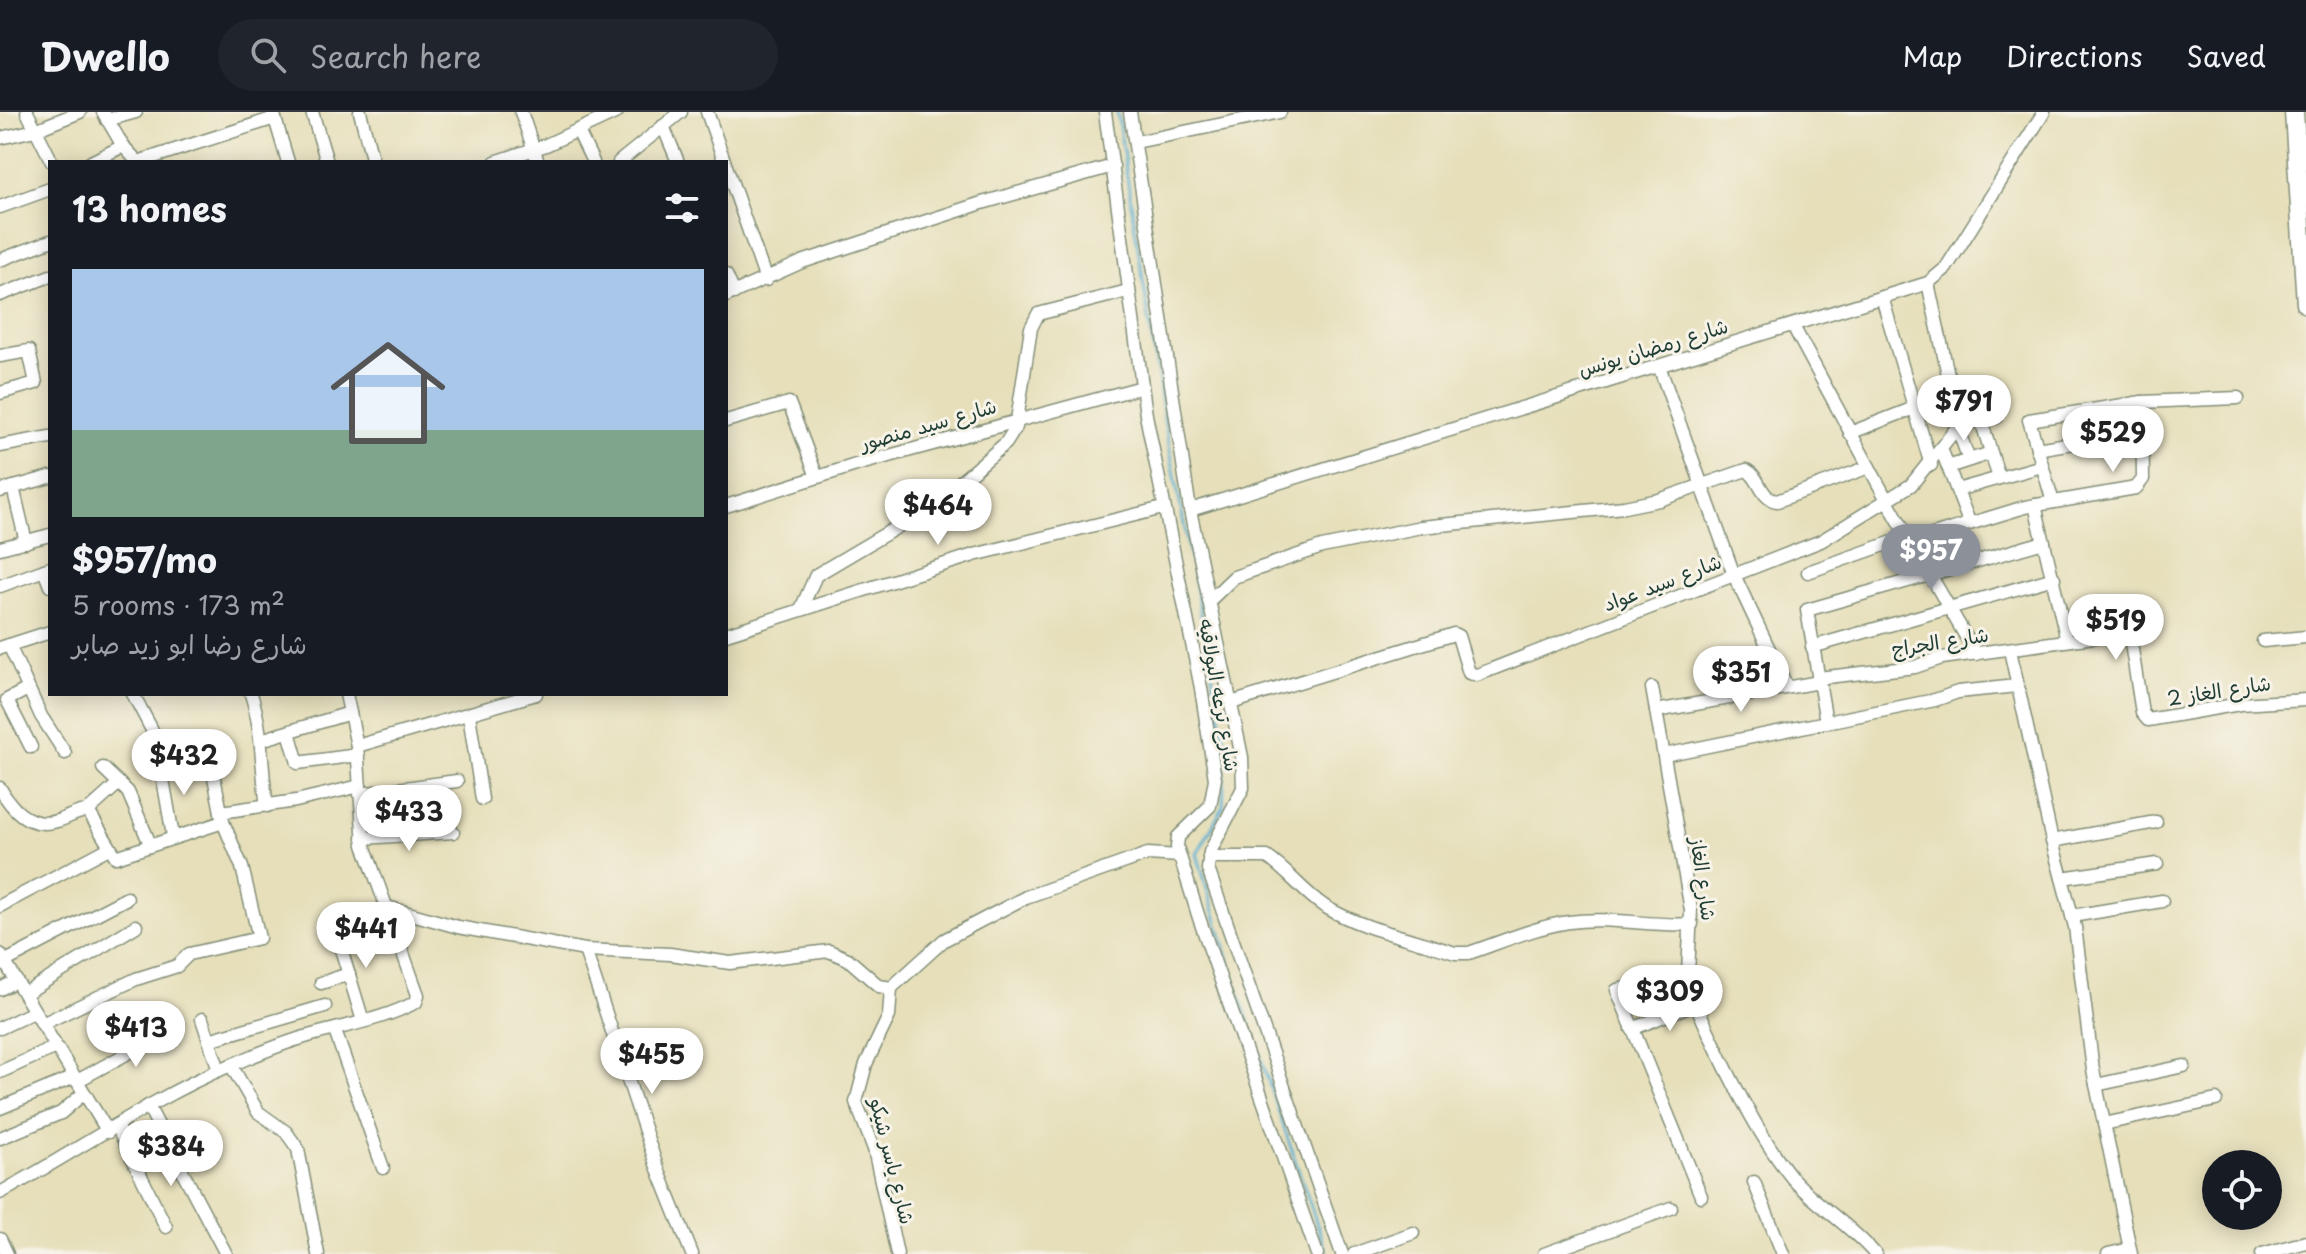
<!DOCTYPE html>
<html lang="en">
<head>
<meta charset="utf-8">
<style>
	body { margin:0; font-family:"Playpen Sans","Playpen Sans Arabic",sans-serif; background:#20242c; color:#f1f3f6; height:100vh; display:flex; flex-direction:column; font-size:30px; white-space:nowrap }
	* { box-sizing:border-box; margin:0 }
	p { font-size:26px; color:#9ea1a6 }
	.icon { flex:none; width:44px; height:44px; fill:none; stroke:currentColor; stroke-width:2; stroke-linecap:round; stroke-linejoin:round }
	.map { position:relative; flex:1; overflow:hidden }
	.details { position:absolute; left:48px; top:48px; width:680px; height:536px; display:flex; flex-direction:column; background:#171b24; border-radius:0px; box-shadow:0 4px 20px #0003 }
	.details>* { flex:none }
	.tools { position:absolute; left:2202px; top:1038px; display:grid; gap:16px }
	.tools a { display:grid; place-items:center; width:80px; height:80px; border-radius:50%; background:#171b24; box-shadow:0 4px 20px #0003; font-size:40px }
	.price { position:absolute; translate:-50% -68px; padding:0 18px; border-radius:28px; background:#fff; color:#222; font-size:26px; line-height:52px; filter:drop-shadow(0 2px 4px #0008) }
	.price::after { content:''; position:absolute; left:50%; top:48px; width:24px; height:18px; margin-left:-12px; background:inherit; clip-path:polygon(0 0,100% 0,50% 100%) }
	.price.selected { background:#8c9099; color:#fff }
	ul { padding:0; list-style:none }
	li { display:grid; align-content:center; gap:16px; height:424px; padding:0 24px }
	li+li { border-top:2px solid #363941 }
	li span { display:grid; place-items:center; height:248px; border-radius:0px; color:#555 }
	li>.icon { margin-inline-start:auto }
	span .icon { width:144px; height:144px; fill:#fffc; stroke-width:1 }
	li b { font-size:34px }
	h2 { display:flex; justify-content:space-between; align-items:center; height:96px; padding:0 24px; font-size:34px }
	header { display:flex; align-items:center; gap:48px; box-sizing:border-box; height:112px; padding:0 40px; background:#171b24; border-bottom:2px solid #363941 }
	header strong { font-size:38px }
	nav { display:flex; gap:44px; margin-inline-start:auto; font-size:28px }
	.search { width:560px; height:72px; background:#20242c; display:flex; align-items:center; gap:20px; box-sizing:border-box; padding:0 28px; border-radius:44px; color:#9ea1a6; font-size:30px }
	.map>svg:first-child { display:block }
</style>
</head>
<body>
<header>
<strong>Dwello</strong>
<div class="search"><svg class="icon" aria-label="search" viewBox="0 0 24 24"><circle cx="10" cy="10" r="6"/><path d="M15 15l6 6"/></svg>Search here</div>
<nav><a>Map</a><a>Directions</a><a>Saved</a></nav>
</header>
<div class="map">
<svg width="2306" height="1142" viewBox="0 0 2306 1142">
	<rect width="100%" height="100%" fill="#f7f3e8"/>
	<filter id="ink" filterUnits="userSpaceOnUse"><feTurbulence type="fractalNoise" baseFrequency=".0125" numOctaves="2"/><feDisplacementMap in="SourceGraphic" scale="16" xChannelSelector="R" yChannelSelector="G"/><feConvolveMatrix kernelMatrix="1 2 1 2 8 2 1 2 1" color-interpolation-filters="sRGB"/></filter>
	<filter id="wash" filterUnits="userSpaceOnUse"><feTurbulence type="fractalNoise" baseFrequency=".006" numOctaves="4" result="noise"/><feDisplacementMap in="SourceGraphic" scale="32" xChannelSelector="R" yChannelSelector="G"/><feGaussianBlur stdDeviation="1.8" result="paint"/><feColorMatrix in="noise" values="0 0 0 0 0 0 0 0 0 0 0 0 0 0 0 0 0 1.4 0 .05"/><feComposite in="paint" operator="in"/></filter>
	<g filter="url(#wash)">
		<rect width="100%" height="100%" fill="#e6dfba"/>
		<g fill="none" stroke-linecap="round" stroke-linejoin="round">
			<path stroke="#54afd2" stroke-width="3" d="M1117 0 1166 316 1225 631 1223 695 1197 742 1237 877 1327 1142"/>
		</g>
	</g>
	<g filter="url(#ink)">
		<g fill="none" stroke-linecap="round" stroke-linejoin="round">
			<defs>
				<g id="minor">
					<path d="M27 0 52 50"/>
					<path d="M103 0 123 34 138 50"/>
					<path d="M273 0 288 50"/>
					<path d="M312 0 327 50"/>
					<path d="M360 0 373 50"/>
					<path d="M521 0 538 50"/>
					<path d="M707 0 766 168"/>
					<path d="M1105 0 1146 303 1201 576 1215 667 1210 694 1178 725 1177 735 1199 806 1317 1142"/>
					<path d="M1130 0 1190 398 1242 645 1243 676 1210 740 1208 757 1342 1142"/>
					<path d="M107 8 136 0"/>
					<path d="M663 14 678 50"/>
					<path d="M578 19 593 50"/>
					<path d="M0 26 35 18 80 0"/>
					<path d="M1136 30 1280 0"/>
					<path d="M91 50 123 34"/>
					<path d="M138 50 275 6"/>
					<path d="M495 50 546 33 617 0"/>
					<path d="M619 50 681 0"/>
					<path d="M0 95 50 77"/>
					<path d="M0 148 50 129"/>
					<path d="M726 163 734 181"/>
					<path d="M0 183 50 164"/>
					<path d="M726 184 802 150 982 91 1113 54"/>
					<path d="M1882 185 1931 353"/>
					<path d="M1793 214 1888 390 1976 542"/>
					<path d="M0 244 29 239 36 271 0 281"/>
					<path d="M1659 254 1734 463 1787 575"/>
					<path d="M1981 308 1999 366"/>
					<path d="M726 309 789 291 817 365"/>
					<path d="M1959 313 1997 305"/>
					<path d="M1958 317 1969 348"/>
					<path d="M1850 321 1914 296"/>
					<path d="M0 334 50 325"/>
					<path d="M2037 337 2143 319"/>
					<path d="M1942 339 1969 410"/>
					<path d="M1948 355 1991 341"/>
					<path d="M13 375 26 430"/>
					<path d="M1957 378 2042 354"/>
					<path d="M0 379 50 365"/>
					<path d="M2053 390 2029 308 2142 290 2238 286"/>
					<path d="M2035 393 2067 528"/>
					<path d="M726 394 856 353 1142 275"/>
					<path d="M1190 398 1928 171 1946 156 2044 0"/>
					<path d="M1910 430 2025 395 2136 376 2143 367 2142 290"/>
					<path d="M0 436 50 423"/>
					<path d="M44 458 50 474"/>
					<path d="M1808 460 1907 425"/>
					<path d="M0 474 50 456"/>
					<path d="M1209 489 1234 465 1322 435 1421 415 1624 395 1659 388 1746 358C1760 364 1760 387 1777 389L1869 355"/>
					<path d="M801 497 816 463 931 395 1006 331 1016 315 1031 216 1038 202 1128 179"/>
					<path d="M726 522 974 443 1163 396"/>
					<path d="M2263 529 2306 525"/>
					<path d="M9 533 41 604 65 641"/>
					<path d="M1812 535 2054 466"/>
					<path d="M0 536 50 520"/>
					<path d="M2010 538 2052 729 2075 815 2093 958 2131 1142"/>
					<path d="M1818 566 1915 555 1942 546 2123 521 2131 531 2142 601 2148 608 2240 592 2306 588"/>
					<path d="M1652 576 1691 798 1688 862 1692 883C1716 938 1755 1021 1793 1067 1818 1095 1851 1113 1875 1142"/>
					<path d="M28 577 7 588 31 635"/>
					<path d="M133 582 152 618"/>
					<path d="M251 582C263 618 261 656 267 694"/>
					<path d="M1231 591 1454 522 1458 524 1469 561 1477 563 1821 429 1911 373 1959 313 1928 171"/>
					<path d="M1656 599 1819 570"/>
					<path d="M469 603 482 687"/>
					<path d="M1826 610 1807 498 2044 430"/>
					<path d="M289 620 298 651 358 643"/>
					<path d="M261 628 350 601"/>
					<path d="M357 634 536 582"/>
					<path d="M1664 643 1935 588 1958 580 2017 574"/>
					<path d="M103 656 128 680 150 732"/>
					<path d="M0 676C12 698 30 717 57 709 68 706 77 699 88 699L116 745 223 710"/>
					<path d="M360 682 457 669"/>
					<path d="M88 699 119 671"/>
					<path d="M221 700 296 689 360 674"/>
					<path d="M173 724 163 667 167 659 174 658V653"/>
					<path d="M363 726 453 720"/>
					<path d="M2052 729 2156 710"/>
					<path d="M1209 745H1267C1288 759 1303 780 1324 794 1363 818 1412 826 1455 841H1469C1501 830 1535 815 1569 810 1610 804 1651 815 1692 812"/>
					<path d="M2062 766 2157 752"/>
					<path d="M0 794 109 736"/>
					<path d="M387 795 458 815 585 838 670 842 730 851 829 839 848 847 879 874 891 876 944 828 1026 785 1148 742 1179 744"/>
					<path d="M2072 804 2162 789"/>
					<path d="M335 817 363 909"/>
					<path d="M339 829 395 816"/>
					<path d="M585 838 656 1052 692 1142"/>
					<path d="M0 842 108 1020"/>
					<path d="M4 850 127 786"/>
					<path d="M1688 862 1617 878 1701 1084"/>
					<path d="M321 871 349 862"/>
					<path d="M891 876 889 904 866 952 856 990 874 1037 897 1142"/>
					<path d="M0 877 16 869"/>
					<path d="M24 882 136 814"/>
					<path d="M123 906 138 936"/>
					<path d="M202 907 219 958"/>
					<path d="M42 912 136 867 177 854 189 842 259 826 242 755 223 710 213 660"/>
					<path d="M0 916 34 900"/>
					<path d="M1632 917 1696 891"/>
					<path d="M335 919 383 1056"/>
					<path d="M209 928 325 894"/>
					<path d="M231 953 258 1000 286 1020 298 1037 318 1142"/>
					<path d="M0 960 56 935"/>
					<path d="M77 969 179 913"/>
					<path d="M2096 973 2184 954"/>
					<path d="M148 994 226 1142"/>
					<path d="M0 996 74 965"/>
					<path d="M2104 1012 2216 988"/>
					<path d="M117 1015 166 1115"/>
					<path d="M0 1026 61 1001 84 981"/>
					<path d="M1754 1070 1783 1142"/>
					<path d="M0 1081C77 1040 149 987 231 953 255 943 280 932 305 925 342 914 383 908 416 890L418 883 364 733 357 634 346 582"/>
					<path d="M0 1127 7 1142"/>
					<path d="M1354 1142 1413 1121"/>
					<path d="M1544 1142 1671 1096"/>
					<path d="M2108 1142 2130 1137"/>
					<path d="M2262 1142 2306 1130"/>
				</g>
				<path id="primary" d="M2294 0 2306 192"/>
			</defs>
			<use href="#minor" stroke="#828e77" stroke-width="15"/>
			<use href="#primary" stroke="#828e77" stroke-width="21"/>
			<use href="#minor" stroke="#fff" stroke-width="12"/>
			<use href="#primary" stroke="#fff" stroke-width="18"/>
		</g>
	</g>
	<g text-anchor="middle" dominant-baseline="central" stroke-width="6" stroke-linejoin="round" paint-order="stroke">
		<g font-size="20" fill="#1f3d34" stroke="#f7f3e8">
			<text transform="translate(1653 235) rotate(-17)">شارع رمضان يونس</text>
			<text transform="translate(928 312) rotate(-16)">شارع سيد منصور</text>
			<text transform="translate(1662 470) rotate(-21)">شارع سيد عواد</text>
			<text transform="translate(1940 529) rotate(-9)">شارع الجراج</text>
			<text transform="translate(2219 578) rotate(-9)">شارع الغاز 2</text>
			<text transform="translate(1220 583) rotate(80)">شارع ترعه البولاقيه</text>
			<text transform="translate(1704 767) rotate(82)">شارع الغاز</text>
			<text transform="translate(893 1049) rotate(76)">شارع ياسر شيكو</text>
		</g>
	</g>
</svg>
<div class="tools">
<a><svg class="icon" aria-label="locate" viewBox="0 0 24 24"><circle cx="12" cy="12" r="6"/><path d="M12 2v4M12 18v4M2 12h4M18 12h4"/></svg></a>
</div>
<b class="price" style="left:1964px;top:331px">$791</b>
<b class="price" style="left:2113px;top:362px">$529</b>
<b class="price" style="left:938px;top:435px">$464</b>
<b class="price selected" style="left:1931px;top:480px">$957</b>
<b class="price" style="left:2116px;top:550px">$519</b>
<b class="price" style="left:1741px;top:602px">$351</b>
<b class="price" style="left:184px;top:685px">$432</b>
<b class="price" style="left:409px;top:741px">$433</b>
<b class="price" style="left:366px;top:858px">$441</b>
<b class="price" style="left:1670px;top:921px">$309</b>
<b class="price" style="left:136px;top:957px">$413</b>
<b class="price" style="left:652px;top:984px">$455</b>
<b class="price" style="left:171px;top:1076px">$384</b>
<section class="details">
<h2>13 homes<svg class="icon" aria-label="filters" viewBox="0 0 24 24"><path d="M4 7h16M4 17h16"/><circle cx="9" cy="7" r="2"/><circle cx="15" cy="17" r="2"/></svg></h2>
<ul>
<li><span style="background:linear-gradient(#a9c7e8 65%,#7fa58c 0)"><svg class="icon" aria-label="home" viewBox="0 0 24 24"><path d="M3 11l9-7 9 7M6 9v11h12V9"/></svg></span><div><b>$957/mo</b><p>5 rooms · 173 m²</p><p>شارع رضا ابو زيد صابر</p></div></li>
</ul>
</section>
</div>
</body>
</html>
